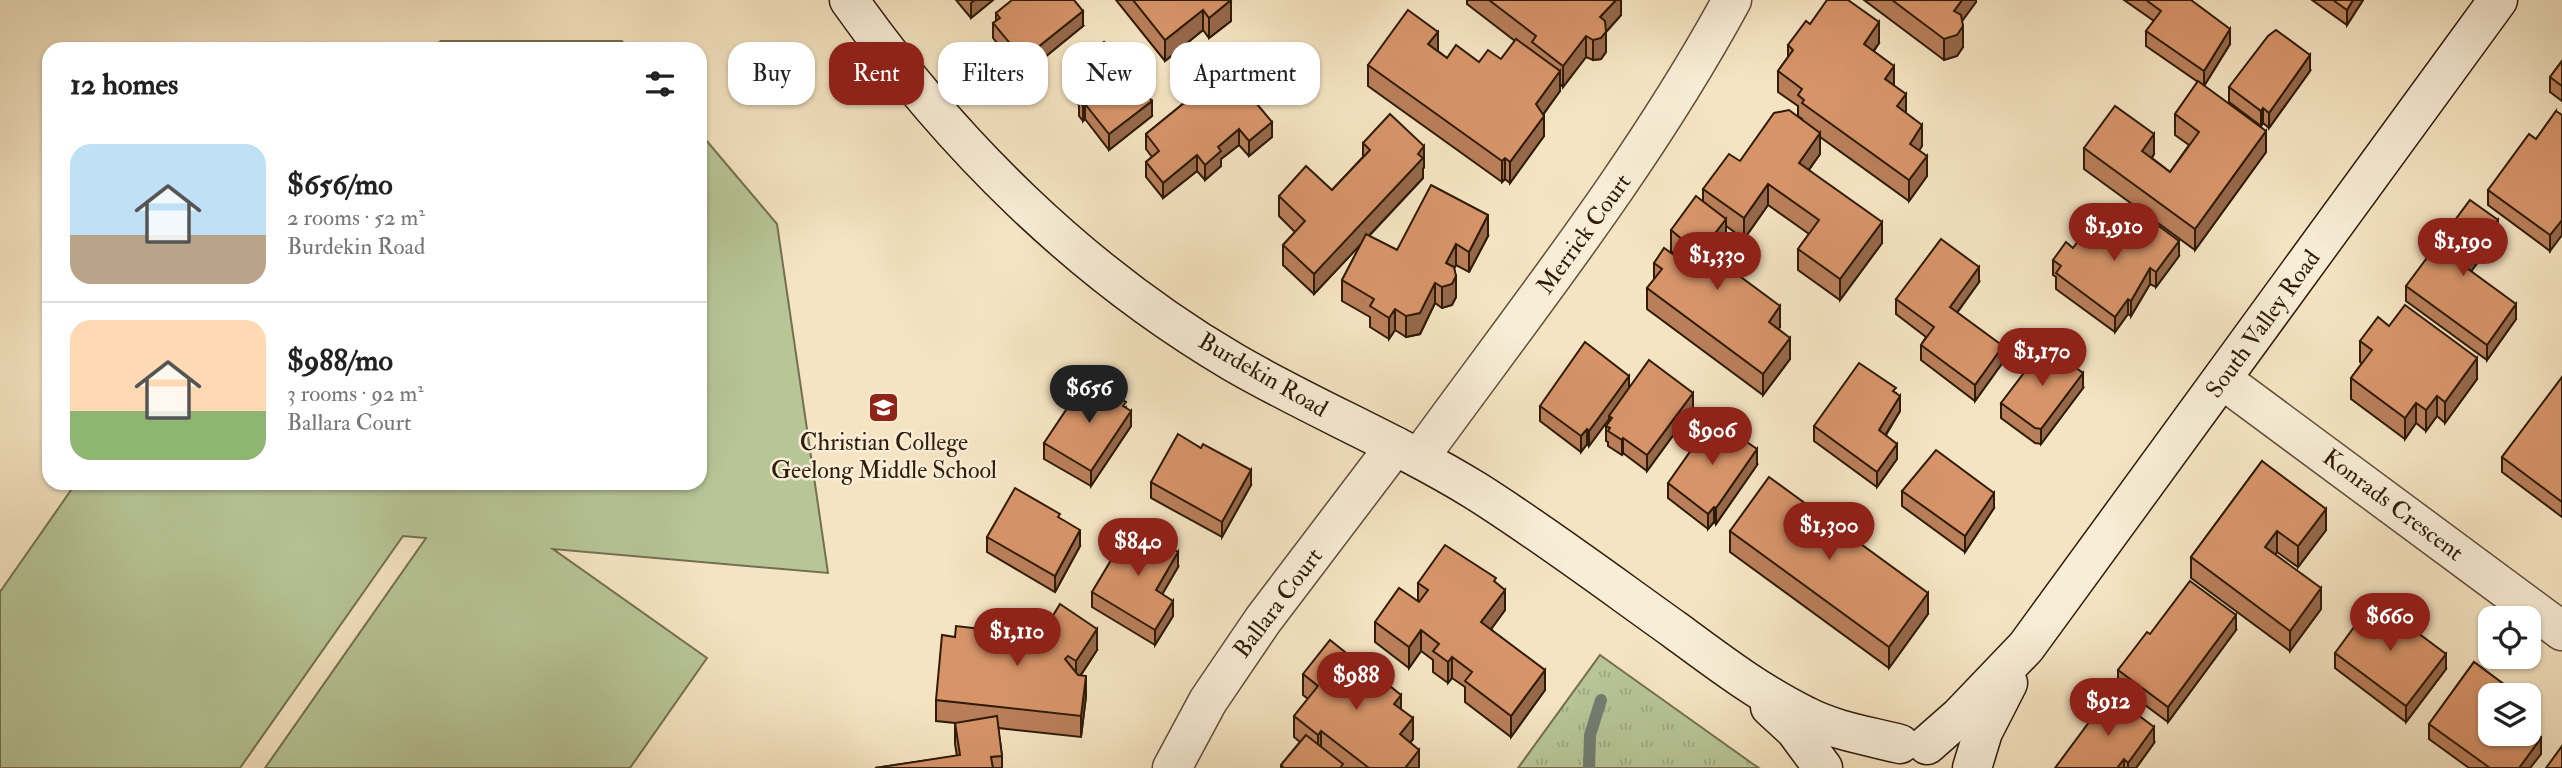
<!DOCTYPE html>
<html lang="en">
<head>
<meta charset="utf-8">
<style>
	body { margin:0; font-family:"IM FELL Double Pica",serif; background:#f6f6f6; color:#222; height:100vh; display:flex; flex-direction:column; font-size:26px; white-space:nowrap }
	* { box-sizing:border-box; margin:0 }
	p { font-size:23px; color:#767676 }
	.icon { flex:none; width:38px; height:38px; fill:none; stroke:currentColor; stroke-width:2; stroke-linecap:round; stroke-linejoin:round }
	.map { position:relative; flex:1; overflow:hidden }
	.drawer { position:absolute; left:42px; top:42px; width:665px; height:448px; display:flex; flex-direction:column; background:#fff; border-radius:21px; box-shadow:0 2px 5px #0004 }
	.drawer>* { flex:none }
	.hud { position:absolute; left:728px; top:42px; width:665px; height:63px; display:flex; gap:14px }
	.buttons { position:absolute; left:2478px; top:606px; display:grid; gap:14px }
	.buttons a { display:grid; place-items:center; width:63px; height:63px; border-radius:14px; background:#fff; box-shadow:0 2px 5px #0004; font-size:35px }
	.price { position:absolute; translate:-50% -60px; padding:0 16px; border-radius:24px; background:#8f2418; color:#fff; font-size:23px; line-height:46px; filter:drop-shadow(0 2px 4px #0008) }
	.price::after { content:''; position:absolute; left:50%; top:42px; width:21px; height:16px; margin-left:-10px; background:inherit; clip-path:polygon(0 0,100% 0,50% 100%) }
	.price.on { background:#222; color:#fff }
	ul { padding:0; list-style:none }
	li { display:flex; align-items:center; gap:21px; height:175px; padding:0 28px }
	li+li { border-top:2px solid #e0e0e0 }
	li span { display:grid; place-items:center; flex:none; width:196px; height:140px; border-radius:21px; color:#555 }
	li>.icon { margin-inline-start:auto }
	span .icon { width:84px; height:84px; fill:#fffc; stroke-width:1 }
	li b { font-size:30px }
	h2 { display:flex; justify-content:space-between; align-items:center; height:84px; padding:0 28px; font-size:30px }
	.pill { padding:0 24px; border-radius:21px; background:#fff; box-shadow:0 2px 5px #0004; font-size:24px; line-height:63px }
	.pill.on { background:#8f2418; color:#fff }
	.map>svg:first-child { display:block }
</style>
</head>
<body>
<div class="map">
<svg width="2562" height="768" viewBox="0 0 2562 768">
	<defs>
		<pattern id="grass-tufts" width="24" height="20" patternUnits="userSpaceOnUse" patternTransform="scale(1.75)"><rect width="24" height="20" fill="#b7c597"/><path d="M3 7l-1-3M5 7V3M7 7l1-3M15 17l-1-3M17 17v-4M19 17l1-3" fill="none" stroke="#9ea981"/></pattern>
	</defs>
	<rect width="100%" height="100%" fill="#f5e4c2"/>
	<filter id="stains"><feTurbulence type="fractalNoise" baseFrequency=".00286" numOctaves="4"/><feColorMatrix values="0 0 0 0 .2 0 0 0 0 .09 0 0 0 0 .02 0 0 0 .5 -.17"/></filter>
	<radialGradient id="worn" r=".72"><stop offset=".6" stop-color="#630" stop-opacity="0"/><stop offset="1" stop-color="#630" stop-opacity=".3"/></radialGradient>
	<path fill="url(#grass-tufts)" stroke="#737050" stroke-width="2" d="M1600 655 1753 764 1759 768H1518Z"/>
	<g fill="#b7c597" stroke="#737050" stroke-width="2">
		<path d="M441 41H622L628 49H429Z"/>
		<path d="M700 133 777 224 828 573 553 549 707 658 630 768H265L426 538 403 536 240 768H0V592L76 483H700Z"/>
	</g>
	<g fill="none" stroke-linecap="round" stroke-linejoin="round">
		<path stroke="#717d71" stroke-width="12" d="M1589 768 1590 735 1601 700"/>
		<defs>
			<g id="street">
				<path d="M2223 380 2562 631"/>
				<path d="M1419 458C1528 308 1643 164 1732 0"/>
				<path d="M1172 768 1208 701 1263 620 1395 446"/>
			</g>
			<g id="secondary">
				<path d="M849 0C951 144 1080 272 1233 362 1312 408 1398 443 1476 491 1544 534 1609 583 1675 630 1717 661 1759 693 1806 716 1835 731 1869 736 1900 744"/>
				<path d="M1770 707 1795 730 1823 768"/>
				<path d="M1927 745 1960 716 2026 647 2498 0"/>
				<path d="M1972 768 1983 732 2008 683"/>
			</g>
		</defs>
		<use href="#street" stroke="#604d36" stroke-width="41"/>
		<use href="#secondary" stroke="#2f1b08" stroke-width="41"/>
		<use href="#street" stroke="#f8edd7" stroke-width="38"/>
		<use href="#secondary" stroke="#f8edd7" stroke-width="38"/>
	</g>
	<g fill="#b97f5a" stroke="#2f1b08" stroke-width="2">
		<path d="M956 0H993L971 18Z"/>
		<path d="M1116 0H1231V21L1209 38 1203 30 1165 61Z"/>
		<path d="M1467 0H1621V15L1606 32V52L1601 59 1593 60 1586 57 1563 87 1560 84V91L1543 115 1544 136 1510 183 1505 179 1502 182 1368 86V65L1438 51 1447 58 1479 62 1501 59 1515 41 1467 4Z"/>
		<path d="M1864 0H1976V2L1962 21 1963 47 1957 56 1944 60Z"/>
		<path d="M2124 0H2191L2230 44 2204 86 2266 152 2195 250 2084 169V148L2154 154 2152 158 2170 172 2189 145 2175 135V114L2198 82 2146 46V31L2154 21Z"/>
		<path d="M2312 0H2363L2347 25Z"/>
		<path d="M996 13 1083 26 1023 75 993 38V23L996 21Z"/>
		<path d="M1810 24 1879 43 1874 51 1894 86 1906 113 1922 146 1919 150 1927 176 1909 201 1820 137V154L1809 170 1882 243 1840 300 1798 270V249L1809 234 1768 205 1744 239 1726 226V239L1713 257 1780 327 1778 329 1790 359 1763 395 1647 309V288L1654 280V263L1674 254 1671 251V230L1703 202V189L1740 161 1802 119 1798 116V106L1778 92V71L1788 57V45Z"/>
		<path d="M2562 61V101L2550 92V77Z"/>
		<path d="M1227 68 1272 137 1249 156 1239 145 1221 159V166L1205 180 1197 171 1163 198 1146 177V162L1152 157 1146 149V134Z"/>
		<path d="M1071 69 1152 116 1109 150 1085 119 1083 121 1079 116V105L1068 92V76L1071 74Z"/>
		<path d="M2310 71 2269 128 2263 123 2261 126 2229 102V87Z"/>
		<path d="M2556 111 2550 251 2488 205V190L2536 139Z"/>
		<path d="M1363 143 1424 167 1423 169V178L1369 236 1397 250 1488 236 1469 272 1456 265 1454 268 1456 297 1452 305 1442 308 1435 303 1420 334 1406 337 1395 330 1389 339 1370 327V317L1342 301V280L1361 244 1314 294 1283 265V245L1295 232 1279 216V196L1332 190 1363 157Z"/>
		<path d="M2498 235 2471 271 2516 319 2487 360 2406 301V286Z"/>
		<path d="M2127 247 2179 256 2156 287 2150 284 2131 316 2128 314 2115 332 2056 289V277L2053 275V260L2073 248Z"/>
		<path d="M1979 282 1957 313 2003 362 1975 401 1921 360V345L1926 337 1896 314V299Z"/>
		<path d="M2389 326 2477 379 2445 423 2437 416 2426 431 2416 423 2405 439 2351 399V378L2362 363 2360 362V341Z"/>
		<path d="M2562 378V517L2502 472V457Z"/>
		<path d="M1629 387 1693 408 1647 471 1623 453 1622 455 1608 446V442L1606 441V426L1609 423V419L1589 446 1587 444 1581 452 1540 421V406Z"/>
		<path d="M2083 388 2041 444 2035 443 2001 418V403Z"/>
		<path d="M1896 393 1900 411 1886 435 1897 459 1877 487 1814 441V426Z"/>
		<path d="M1126 407 1131 426 1091 486 1044 459V443Z"/>
		<path d="M2262 461 2326 530 2298 567 2277 552 2275 554 2321 609 2290 651 2191 578V557Z"/>
		<path d="M1757 465 1716 524 1714 522 1708 529 1668 498V483Z"/>
		<path d="M1151 482 1251 485 1222 537 1151 498Z"/>
		<path d="M1902 491 1994 508 1965 552 1902 506Z"/>
		<path d="M1730 531 1928 614 1889 668 1730 552Z"/>
		<path d="M987 537 1080 546 1055 592 987 552Z"/>
		<path d="M1178 567 1162 594 1173 616 1155 645 1092 607V592Z"/>
		<path d="M1418 583H1496L1505 610 1491 629 1545 690 1511 737 1465 702V687L1452 678 1448 683 1433 672V660L1421 651 1409 668 1375 642V622L1418 601Z"/>
		<path d="M2236 630 2168 722 2118 685V670L2150 634Z"/>
		<path d="M995 646 1032 650H1097L1081 675 1086 696 1081 737 998 728 1002 756V768H875L957 756 955 744V723L936 721V700Z"/>
		<path d="M2335 653 2446 669 2406 722 2335 668Z"/>
		<path d="M2474 662 2513 691V695H2490V733H2529V729L2541 738V754L2530 768H2469L2429 739V724Z"/>
		<path d="M1303 674 1365 681 1401 709 1413 739 1410 743 1419 768H1281V765L1300 742 1294 737V716L1308 699 1303 695Z"/>
		<path d="M2154 743 2136 768H2055Z"/>
	</g>
	<g fill="#96684a" stroke="#2f1b08" stroke-width="2">
		<path d="M975 0H993L971 18V3Z"/>
		<path d="M1231 0V21L1209 38V18Z"/>
		<path d="M1616 0H1621V15L1606 32V52L1601 59 1593 60V40L1600 17Z"/>
		<path d="M1962 0H1976V2L1954 32V11Z"/>
		<path d="M2353 0H2363L2347 25V10Z"/>
		<path d="M1203 10V30L1165 61V40Z"/>
		<path d="M1083 11V26L1023 75V59Z"/>
		<path d="M1879 22V43L1864 64V44Z"/>
		<path d="M1963 26V47L1957 56 1944 60V39Z"/>
		<path d="M2230 29V44L2204 86V71Z"/>
		<path d="M1438 32V53L1428 44Z"/>
		<path d="M1586 36V57L1563 87V66Z"/>
		<path d="M2310 55V71L2269 128V113Z"/>
		<path d="M1894 66V87L1885 79Z"/>
		<path d="M1560 71V91L1536 124V104Z"/>
		<path d="M1906 94V115L1897 106Z"/>
		<path d="M1152 101V116L1109 150V134Z"/>
		<path d="M1085 104V119L1083 121V106Z"/>
		<path d="M2263 108V123L2261 126V111Z"/>
		<path d="M1544 116V136L1510 183V162Z"/>
		<path d="M1272 122V137L1249 156V141Z"/>
		<path d="M1922 125V146L1910 164V144Z"/>
		<path d="M1239 129V145L1221 159V166L1205 180V165L1218 147Z"/>
		<path d="M2266 131V152L2195 250V229Z"/>
		<path d="M1820 133V154L1799 183V163Z"/>
		<path d="M2154 134V154L2142 172V151Z"/>
		<path d="M1424 146V167L1423 169V178L1314 294V274Z"/>
		<path d="M1197 155V171L1163 198V183Z"/>
		<path d="M1927 156V176L1909 201V180Z"/>
		<path d="M1505 158V179L1502 182V161Z"/>
		<path d="M1768 184V205L1744 239V218Z"/>
		<path d="M1488 215V236L1469 272V252Z"/>
		<path d="M1726 219V239L1703 270V249Z"/>
		<path d="M2498 220V235L2464 281V266Z"/>
		<path d="M2562 220V235L2550 251V235Z"/>
		<path d="M1882 222V243L1840 300V279Z"/>
		<path d="M2179 241V256L2156 287V272Z"/>
		<path d="M1456 244V265L1446 283V263Z"/>
		<path d="M1979 267V282L1950 322V307Z"/>
		<path d="M2150 268V284L2131 316V301Z"/>
		<path d="M1456 276V297L1452 305 1442 308V287Z"/>
		<path d="M1435 283V303L1420 334 1406 337V316Z"/>
		<path d="M2128 299V314L2115 332V317Z"/>
		<path d="M2516 304V319L2487 360V345Z"/>
		<path d="M1780 306V327L1769 343V322Z"/>
		<path d="M1395 309V330L1389 339V318Z"/>
		<path d="M1790 338V359L1763 395V374Z"/>
		<path d="M2003 346V362L1975 401V385Z"/>
		<path d="M2477 358V379L2445 423V402Z"/>
		<path d="M2083 373V388L2041 444V429Z"/>
		<path d="M1629 376V391L1609 416V419L1589 446V431Z"/>
		<path d="M1693 393V408L1647 471V455Z"/>
		<path d="M1900 396V411L1879 445V430Z"/>
		<path d="M2437 396V416L2426 431V410Z"/>
		<path d="M2416 403V423L2405 439V418Z"/>
		<path d="M1131 411V426L1091 486V471Z"/>
		<path d="M1587 429V444L1581 452V436Z"/>
		<path d="M1623 438V453L1622 455V440Z"/>
		<path d="M1897 444V459L1877 487V472Z"/>
		<path d="M1757 449V465L1716 524V508Z"/>
		<path d="M1251 470V485L1222 537V522Z"/>
		<path d="M1994 493V508L1965 552V536Z"/>
		<path d="M1714 507V522L1708 529V514Z"/>
		<path d="M2326 509V530L2298 567V546Z"/>
		<path d="M1080 530V546L1055 592V576Z"/>
		<path d="M2277 531V552L2265 567V547Z"/>
		<path d="M1178 552V567L1156 605V590Z"/>
		<path d="M2321 588V609L2290 651V631Z"/>
		<path d="M1505 590V610L1481 643V622Z"/>
		<path d="M1928 593V614L1889 668V647Z"/>
		<path d="M1173 601V616L1155 645V630Z"/>
		<path d="M2236 615V630L2168 722V707Z"/>
		<path d="M1097 629V650L1076 682V661Z"/>
		<path d="M1421 630V651L1409 668V647Z"/>
		<path d="M2446 654V669L2406 722V706Z"/>
		<path d="M1452 657V678L1448 683V662Z"/>
		<path d="M1365 668V689L1360 676Z"/>
		<path d="M1545 670V690L1511 737V716Z"/>
		<path d="M1086 676V696L1081 737V716Z"/>
		<path d="M1401 695V716L1394 704Z"/>
		<path d="M1413 718V739L1400 755V734Z"/>
		<path d="M2154 727V743L2136 768H2128V763Z"/>
		<path d="M1321 731V752L1318 755V735Z"/>
		<path d="M2541 738V754L2530 768H2519Z"/>
		<path d="M1419 750V768H1405Z"/>
		<path d="M2124 759V768H2117Z"/>
	</g>
	<g fill="#d79469" stroke="#2f1b08" stroke-width="2">
		<path d="M1012 0H1074L1083 11 1023 59 993 23 1000 18 996 13Z"/>
		<path d="M1133 0H1231L1209 18 1203 10 1165 40Z"/>
		<path d="M1489 0H1616L1600 17 1605 21 1606 32 1601 38 1593 40 1586 36 1563 66 1532 42 1536 36Z"/>
		<path d="M1827 0H1848L1879 22 1864 44 1894 66 1885 79 1906 94 1897 106 1922 125 1910 144 1927 156 1909 180 1802 103 1804 100 1798 95 1802 89 1778 71 1793 50 1788 45 1806 21 1810 24Z"/>
		<path d="M1892 0H1962L1954 11 1961 15 1963 26 1957 35 1944 39Z"/>
		<path d="M2146 0H2191L2230 29 2204 71 2146 31 2161 11Z"/>
		<path d="M2333 0H2353L2347 10Z"/>
		<path d="M1408 10 1438 32 1428 44 1447 58 1456 45 1479 62 1488 50 1501 59 1516 39 1560 71 1536 104 1544 116 1510 162 1505 158 1502 161 1368 65Z"/>
		<path d="M2276 30 2310 55 2269 113 2263 108 2261 111 2229 87 2268 36Z"/>
		<path d="M1104 42 1152 101 1109 134 1085 104 1083 106 1079 101 1084 97 1068 76 1073 72 1071 69Z"/>
		<path d="M2562 61V86L2550 77Z"/>
		<path d="M1227 68 1272 122 1249 141 1239 129 1218 147 1221 151 1205 165 1197 155 1163 183 1146 162 1159 151 1146 134Z"/>
		<path d="M2198 81 2266 131 2195 229 2084 148 2115 106 2154 134 2142 151 2170 172 2199 132 2175 114Z"/>
		<path d="M1789 110 1820 133 1799 163 1882 222 1840 279 1798 249 1819 220 1768 184 1744 218 1703 189 1729 154 1740 161 1774 113Z"/>
		<path d="M2556 111 2562 115V220L2550 235 2488 190 2529 134 2536 139Z"/>
		<path d="M1390 114 1424 146 1418 154 1423 158 1314 274 1283 245 1305 221 1279 196 1306 166 1332 190 1370 150 1363 143Z"/>
		<path d="M1431 185 1488 215 1469 252 1456 244 1446 263 1454 267 1456 276 1452 284 1442 287 1435 283 1420 313 1406 316 1395 309 1389 318 1370 306 1374 299 1342 280 1366 234 1397 250Z"/>
		<path d="M1696 196 1726 219 1703 249 1780 306 1769 322 1790 338 1763 374 1647 288 1662 269 1654 263 1664 248 1674 255 1684 241 1671 230Z"/>
		<path d="M2470 200 2498 220 2464 266 2516 304 2487 345 2406 286Z"/>
		<path d="M2148 218 2179 241 2156 272 2150 268 2131 301 2128 299 2115 317 2056 273 2061 266 2053 260 2066 242 2073 248 2092 221 2127 247Z"/>
		<path d="M1941 239 1979 267 1950 307 2003 346 1975 385 1921 345 1934 327 1896 299Z"/>
		<path d="M2405 305 2477 358 2445 402 2437 396 2426 410 2416 403 2405 418 2351 378 2372 350 2360 341 2378 317 2389 326Z"/>
		<path d="M1585 342 1629 376 1589 431 1587 429 1581 436 1540 406Z"/>
		<path d="M2048 347 2083 373 2041 429 2035 428 2001 403 2042 349Z"/>
		<path d="M1649 360 1693 393 1647 455 1623 438 1622 440 1608 431 1610 428 1606 426 1612 418 1609 416Z"/>
		<path d="M1859 363 1896 388 1893 391 1900 396 1879 430 1897 444 1877 472 1814 426Z"/>
		<path d="M1088 377 1126 402 1123 406 1131 411 1091 471 1044 443Z"/>
		<path d="M2562 377V502L2502 457Z"/>
		<path d="M1713 419 1757 449 1716 508 1714 507 1708 514 1668 483Z"/>
		<path d="M1178 434 1201 448 1203 444 1251 470 1222 522 1151 482Z"/>
		<path d="M1936 450 1994 493 1965 536 1902 491Z"/>
		<path d="M2262 461 2326 509 2298 546 2277 531 2265 547 2321 588 2290 631 2191 557Z"/>
		<path d="M1769 477 1928 593 1889 647 1730 531Z"/>
		<path d="M1015 488 1060 514 1058 517 1080 530 1055 576 987 537Z"/>
		<path d="M1132 525 1178 552 1156 590 1173 601 1155 630 1092 592Z"/>
		<path d="M1445 545 1496 578 1494 581 1505 590 1481 622 1545 670 1511 716 1465 681 1472 672 1452 657 1448 662 1433 651 1439 644 1421 630 1409 647 1375 622 1399 588 1419 602 1428 590 1418 583Z"/>
		<path d="M2190 581 2236 615 2168 707 2118 670 2147 632 2150 634Z"/>
		<path d="M2374 600 2446 654 2406 706 2335 653Z"/>
		<path d="M1060 604 1097 629 1076 661 1068 656 1065 659 1078 675 1086 676 1081 716 936 700 942 635 955 637 956 626 990 630 995 646 1032 650Z"/>
		<path d="M1330 640 1365 668 1360 676 1374 687 1381 679 1401 695 1394 704 1413 718 1400 734 1419 750 1405 768H1369L1321 731 1318 735 1294 716 1318 686 1303 674Z"/>
		<path d="M2474 662 2513 691 2510 695H2490V733H2529V729L2541 738 2519 768H2490L2429 724Z"/>
		<path d="M2110 694 2154 727 2128 763 2124 759 2117 768H2055Z"/>
		<path d="M997 716 1002 756 991 757 993 768H875L960 755 955 723Z"/>
		<path d="M1306 735 1343 764 1340 768H1284L1281 765Z"/>
		<path d="M2562 746V768H2546Z"/>
	</g>
	<defs>
		<symbol id="school-square" viewBox="-11 -11 22 22"><rect x="-9" y="-9" width="18" height="18" rx="4" fill="#8f2418" stroke="#f8edd7"/><path d="M0-5L7-2L0 1L-7-2ZM-4 1L0 2.5L4 1V4Q0 6-4 4Z" fill="#fff"/></symbol>
	</defs>
	<g fill-rule="evenodd">
		<use href="#school-square" x="866" y="390" width="35" height="35"/>
	</g>
	<g text-anchor="middle" dominant-baseline="central" stroke-width="5" stroke-linejoin="round" paint-order="stroke">
		<g font-size="24" fill="#2f1b08" stroke="#f8edd7">
			<text transform="translate(1584 234) rotate(-54)">Merrick Court</text>
			<text transform="translate(2263 324) rotate(-54)">South Valley Road</text>
			<text transform="translate(1263 375) rotate(30)">Burdekin Road</text>
			<text transform="translate(2393 505) rotate(37)">Konrads Crescent</text>
			<text transform="translate(1278 603) rotate(-53)">Ballara Court</text>
		</g>
		<g font-size="24" fill="#2f1b08" stroke="#f8edd7">
			<text x="884" y="442">Christian College<tspan x="884" dy="28">Geelong Middle School</tspan></text>
		</g>
	</g>
	<rect width="100%" height="100%" filter="url(#stains)"/>
	<rect width="100%" height="100%" fill="url(#worn)"/>
</svg>
<div class="buttons">
<a><svg class="icon" aria-label="locate" viewBox="0 0 24 24"><circle cx="12" cy="12" r="6"/><path d="M12 2v4M12 18v4M2 12h4M18 12h4"/></svg></a>
<a><svg class="icon" aria-label="layers" viewBox="0 0 24 24"><path d="M12 4l9 5-9 5-9-5zM3 14l9 5 9-5"/></svg></a>
</div>
<b class="price" style="left:2114px;top:263px">$1,910</b>
<b class="price" style="left:2463px;top:278px">$1,190</b>
<b class="price" style="left:1717px;top:292px">$1,330</b>
<b class="price" style="left:2042px;top:388px">$1,170</b>
<b class="price on" style="left:1089px;top:425px">$656</b>
<b class="price" style="left:1712px;top:467px">$906</b>
<b class="price" style="left:1829px;top:562px">$1,300</b>
<b class="price" style="left:1138px;top:578px">$840</b>
<b class="price" style="left:2390px;top:653px">$660</b>
<b class="price" style="left:1017px;top:668px">$1,110</b>
<b class="price" style="left:1356px;top:712px">$988</b>
<b class="price" style="left:2108px;top:738px">$912</b>
<div class="hud">
<a class="pill">Buy</a>
<a class="pill on">Rent</a>
<a class="pill">Filters</a>
<a class="pill">New</a>
<a class="pill">Apartment</a>
</div>
<section class="drawer">
<h2>12 homes<svg class="icon" aria-label="filters" viewBox="0 0 24 24"><path d="M4 7h16M4 17h16"/><circle cx="9" cy="7" r="2"/><circle cx="15" cy="17" r="2"/></svg></h2>
<ul>
<li><span style="background:linear-gradient(#bfe0f5 65%,#b9a48a 0)"><svg class="icon" aria-label="home" viewBox="0 0 24 24"><path d="M3 11l9-7 9 7M6 9v11h12V9"/></svg></span><div><b>$656/mo</b><p>2 rooms · 52 m²</p><p>Burdekin Road</p></div></li>
<li><span style="background:linear-gradient(#ffd9b3 65%,#8fb573 0)"><svg class="icon" aria-label="home" viewBox="0 0 24 24"><path d="M3 11l9-7 9 7M6 9v11h12V9"/></svg></span><div><b>$988/mo</b><p>3 rooms · 92 m²</p><p>Ballara Court</p></div></li>
</ul>
</section>
</div>
</body>
</html>
